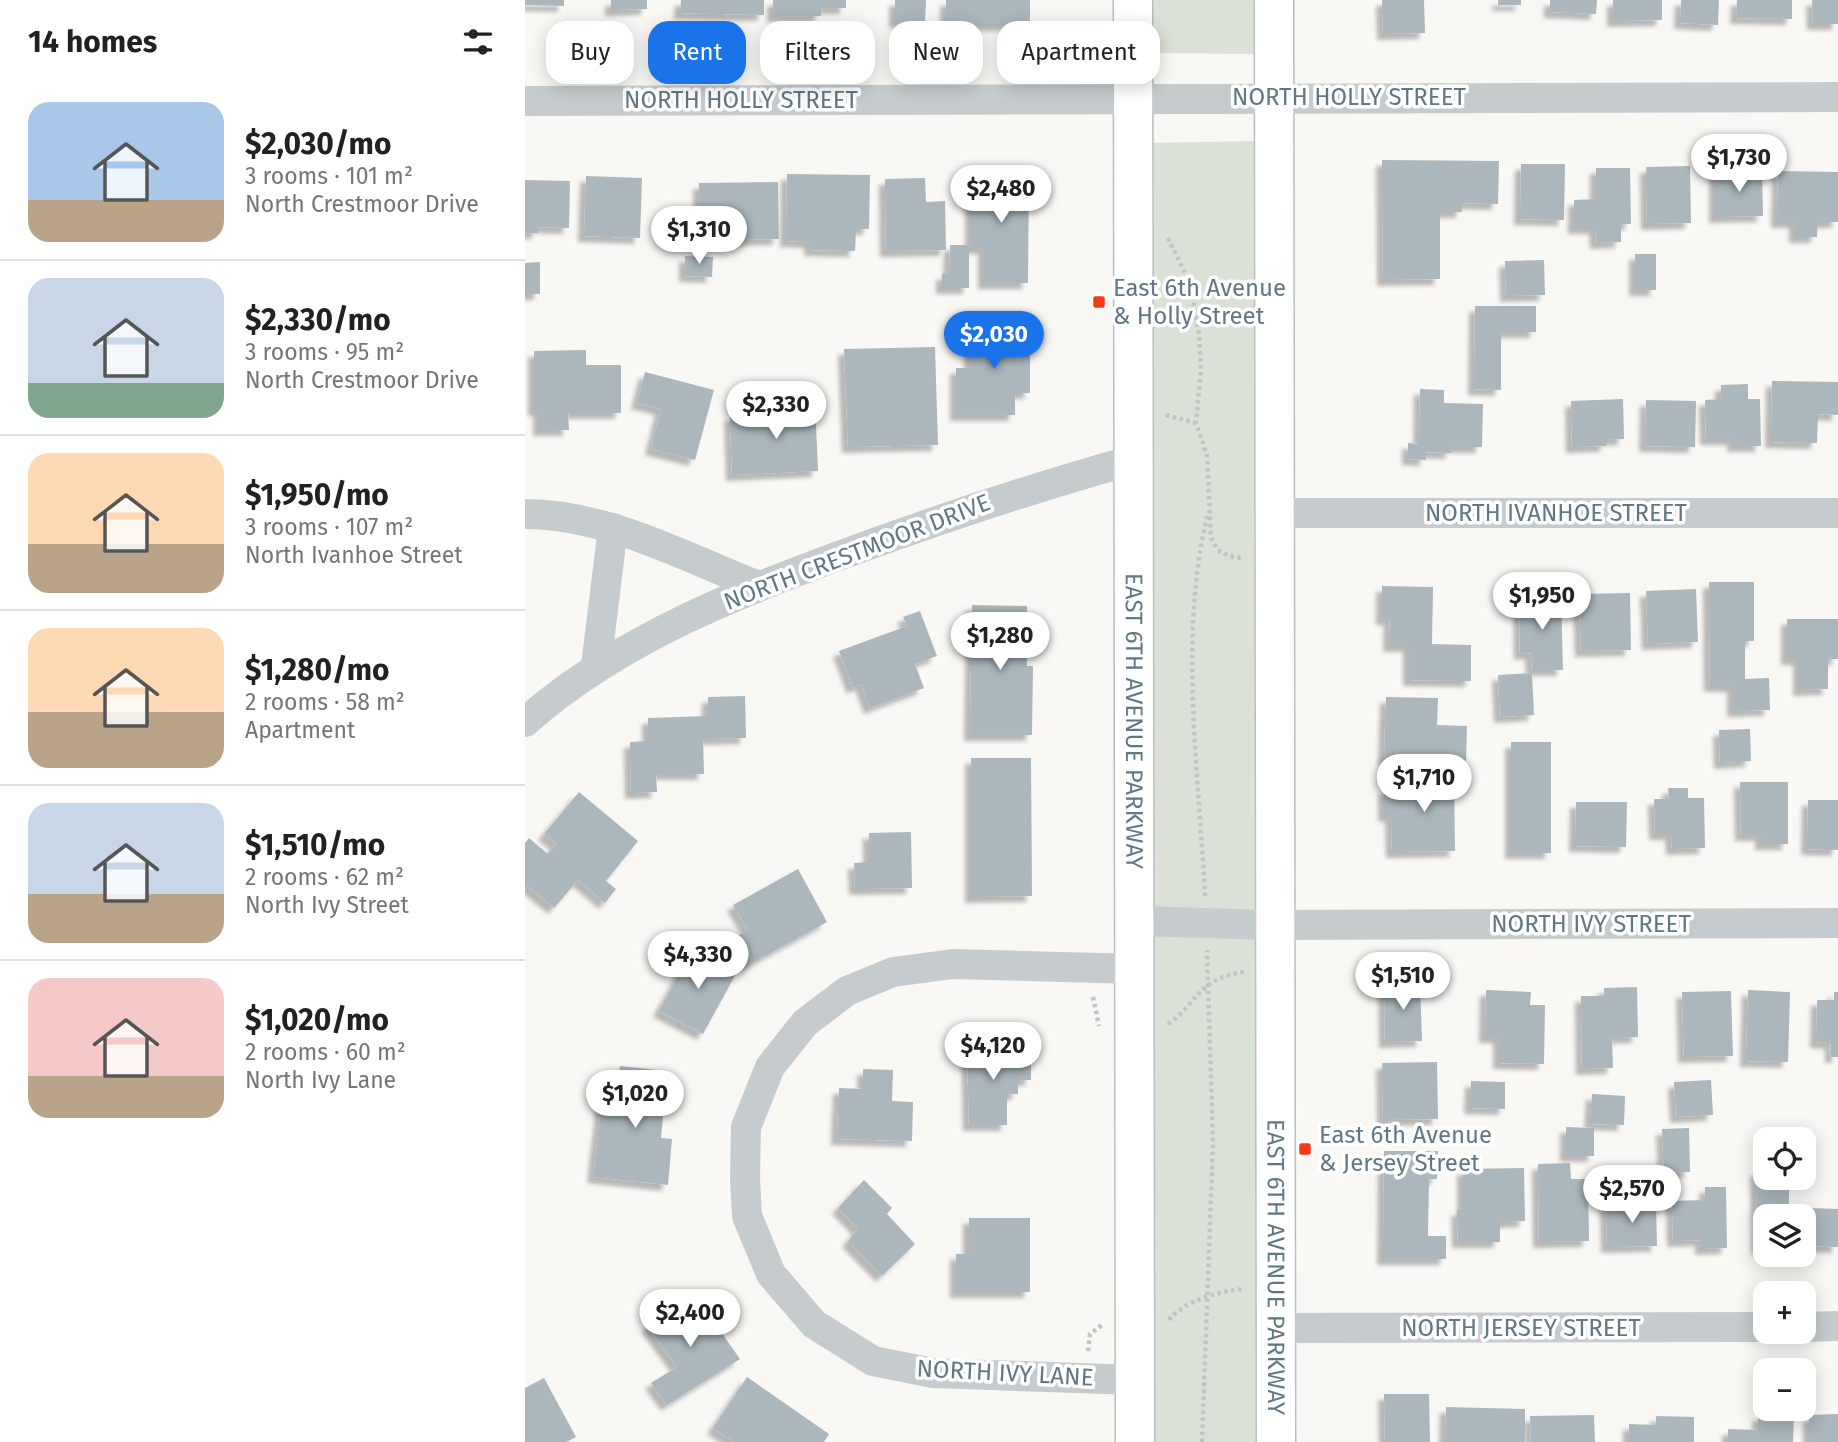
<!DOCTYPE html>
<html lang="en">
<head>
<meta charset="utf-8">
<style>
	body { margin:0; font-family:"Fira Sans",sans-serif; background:#f2f2f2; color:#202124; height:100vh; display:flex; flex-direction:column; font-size:26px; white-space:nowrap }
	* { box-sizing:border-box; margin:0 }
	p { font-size:23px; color:#757577 }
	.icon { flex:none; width:38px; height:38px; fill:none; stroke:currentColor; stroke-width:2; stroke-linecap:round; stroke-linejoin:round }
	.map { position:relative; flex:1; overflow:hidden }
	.side { display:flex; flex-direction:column; background:#fff; width:525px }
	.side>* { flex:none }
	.top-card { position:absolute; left:21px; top:21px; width:665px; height:63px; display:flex; gap:14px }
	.fabs { position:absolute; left:1228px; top:1127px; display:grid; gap:14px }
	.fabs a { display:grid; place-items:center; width:63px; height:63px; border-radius:14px; background:#fff; box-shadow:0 4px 18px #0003; font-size:35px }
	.price { position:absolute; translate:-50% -60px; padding:0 16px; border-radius:24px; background:#fff; color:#222; font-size:23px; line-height:46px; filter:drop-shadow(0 2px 4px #0008) }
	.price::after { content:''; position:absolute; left:50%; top:42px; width:21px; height:16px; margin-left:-10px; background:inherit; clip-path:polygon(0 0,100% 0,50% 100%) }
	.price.active { background:#1a73e8; color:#fff }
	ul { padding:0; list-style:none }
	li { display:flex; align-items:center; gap:21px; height:175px; padding:0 28px }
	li+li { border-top:2px solid #e0e0e0 }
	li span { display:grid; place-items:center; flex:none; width:196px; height:140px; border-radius:21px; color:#555 }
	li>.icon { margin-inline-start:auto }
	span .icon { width:84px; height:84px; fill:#fffc; stroke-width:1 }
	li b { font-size:30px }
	h2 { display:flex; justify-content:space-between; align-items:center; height:84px; padding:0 28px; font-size:30px }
	.chip { padding:0 24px; border-radius:21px; background:#fff; box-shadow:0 4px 18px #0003; font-size:24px; line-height:63px }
	.chip.active { background:#1a73e8; color:#fff }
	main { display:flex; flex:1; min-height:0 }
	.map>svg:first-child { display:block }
</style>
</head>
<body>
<main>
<section class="side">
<h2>14 homes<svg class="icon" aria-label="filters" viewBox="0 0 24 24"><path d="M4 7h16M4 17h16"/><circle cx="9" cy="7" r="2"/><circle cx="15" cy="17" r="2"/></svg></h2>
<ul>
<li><span style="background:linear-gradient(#a9c7e8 70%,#b9a48a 0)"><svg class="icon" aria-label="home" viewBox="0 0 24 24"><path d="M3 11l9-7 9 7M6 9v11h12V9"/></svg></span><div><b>$2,030/mo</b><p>3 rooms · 101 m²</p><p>North Crestmoor Drive</p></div></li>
<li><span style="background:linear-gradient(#c9d6e8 75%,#7fa58c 0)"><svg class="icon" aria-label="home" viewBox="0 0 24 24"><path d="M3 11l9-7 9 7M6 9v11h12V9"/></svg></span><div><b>$2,330/mo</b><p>3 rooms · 95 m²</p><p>North Crestmoor Drive</p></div></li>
<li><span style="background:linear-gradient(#ffd9b3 65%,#b9a48a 0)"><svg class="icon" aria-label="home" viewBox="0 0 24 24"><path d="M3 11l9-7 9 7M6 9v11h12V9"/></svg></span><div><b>$1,950/mo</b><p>3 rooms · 107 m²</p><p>North Ivanhoe Street</p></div></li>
<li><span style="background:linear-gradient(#ffd9b3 60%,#b9a48a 0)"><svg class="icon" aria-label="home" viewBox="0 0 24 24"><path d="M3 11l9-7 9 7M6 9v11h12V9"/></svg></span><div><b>$1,280/mo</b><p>2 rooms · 58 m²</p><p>Apartment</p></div></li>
<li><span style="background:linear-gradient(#c9d6e8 65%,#b9a48a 0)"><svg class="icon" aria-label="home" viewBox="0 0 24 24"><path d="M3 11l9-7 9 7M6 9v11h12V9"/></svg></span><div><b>$1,510/mo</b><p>2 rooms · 62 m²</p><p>North Ivy Street</p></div></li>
<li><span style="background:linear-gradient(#f6c9c9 70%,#b9a48a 0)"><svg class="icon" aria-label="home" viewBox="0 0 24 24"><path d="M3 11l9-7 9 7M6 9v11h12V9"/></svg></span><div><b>$1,020/mo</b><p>2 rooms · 60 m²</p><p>North Ivy Lane</p></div></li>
</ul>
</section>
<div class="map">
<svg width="1313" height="1442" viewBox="0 0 1313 1442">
	<defs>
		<filter id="shadow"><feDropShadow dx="-6" dy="6" stdDeviation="2" flood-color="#0004"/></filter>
	</defs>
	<rect width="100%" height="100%" fill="#f9f8f5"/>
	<g fill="#dbe1d6">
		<path d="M624 0H731V54L624 53Z"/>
		<path d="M731 141V1442H623L622 143Z"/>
	</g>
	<g fill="#abb7bc" filter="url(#shadow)">
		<path d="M0 0H39V6L0 5Z"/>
		<path d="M86 0H122V9L86 10Z"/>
		<path d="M156 0H239V15L155 13Z"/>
		<path d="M248 0H321V8H296V16H248Z"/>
		<path d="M370 0H401L400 22H370Z"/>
		<rect x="421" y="0" width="84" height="25"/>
		<path d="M857 0H899L900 33 858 34Z"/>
		<rect x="973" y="0" width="23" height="5"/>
		<path d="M1025 0H1072L1071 14 1025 12Z"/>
		<path d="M1088 0H1137V20L1088 21Z"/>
		<path d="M1156 0H1194L1193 25 1155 23Z"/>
		<path d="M1212 0H1267V19L1211 18Z"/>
		<path d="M1287 0H1313V24H1288Z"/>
		<path d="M857 160 974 161 973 204 937 203V212H915V279L858 280Z"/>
		<path d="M996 164H1040L1039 220 995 219Z"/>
		<path d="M1165 166 1166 223 1122 224 1121 167Z"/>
		<path d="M1071 168H1105L1106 224H1096V242L1071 243 1070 228H1049V200L1071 199Z"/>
		<path d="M1237 170 1238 216 1190 217V171Z"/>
		<path d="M1253 171 1313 172V222H1293L1292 237H1270V222H1252Z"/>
		<path d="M446 173H504L503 283H459V248H446Z"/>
		<path d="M262 174 345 175 344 229H331L330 251 285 250V242L261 241Z"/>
		<path d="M61 176 117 178 115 238 59 236Z"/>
		<path d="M400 178 401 202 420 201 421 250 361 251 360 179Z"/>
		<path d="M0 180 45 181 44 228 13 227V233H0Z"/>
		<path d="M253 182 254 239 175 241 174 183Z"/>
		<path d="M425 245H444V288H417V274H424Z"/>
		<rect x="1110" y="254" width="21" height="36"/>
		<path d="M160 256 188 257 187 277 160 276Z"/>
		<path d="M1019 260 1020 295 981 296 980 261Z"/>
		<path d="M15 262V294H0V263Z"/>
		<path d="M950 306H1011V332H976V390L949 389Z"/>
		<path d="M445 327H505V393H490V415H431V368H445Z"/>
		<path d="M410 347 413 445 323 447 319 349Z"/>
		<path d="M61 350V365H96V413H43L44 430H14V410H9V351Z"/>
		<path d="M120 372 189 390 170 460 126 449 136 409 112 403Z"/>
		<path d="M1247 381 1313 382V415L1293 414 1292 443 1246 442Z"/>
		<path d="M1223 384V399H1235L1236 446H1208V439H1181L1180 400 1196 399V385Z"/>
		<path d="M895 389 919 390V403L958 404 957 447H926V453L901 452V460L883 459V443L894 444Z"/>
		<path d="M1098 399 1099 439 1081 440V446L1047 447 1046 401Z"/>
		<path d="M290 400 293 471 207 475 205 415 256 413 255 402Z"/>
		<path d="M1121 400 1171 401 1170 447 1120 446Z"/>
		<path d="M1184 582H1229V641H1220V679L1244 678 1245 710 1208 711V686H1185Z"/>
		<path d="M857 586 908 587 907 644 946 645V681L884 680V646H864L865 619H857Z"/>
		<path d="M1171 589 1173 642 1123 644 1121 591Z"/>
		<path d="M1105 593 1106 650 1056 651 1054 594Z"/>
		<path d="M1036 597 1038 670H1007L1006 653 995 654 994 598Z"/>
		<path d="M447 605 502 606V666H508L507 735H445Z"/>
		<path d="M395 611 412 656 390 664 399 688 345 708 336 684 328 688 314 651 382 626 378 617Z"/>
		<path d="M1262 619H1313V659H1303V689L1274 690V659H1262Z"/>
		<path d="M1007 673 1009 715 975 717 973 675Z"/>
		<path d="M220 696 221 738 178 739 179 774H131L132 792 106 793 105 742 123 741V718L183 716V697Z"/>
		<path d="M861 697 913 698 912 725 942 726 941 763 859 760Z"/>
		<path d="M1225 729 1226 761 1195 763 1194 730Z"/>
		<rect x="986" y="742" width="40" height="111"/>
		<path d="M446 758H506L507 896 446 897Z"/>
		<path d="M929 768 930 851 867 852 866 816H859V789L901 788V769Z"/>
		<path d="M1215 782H1263V844H1236V835H1216Z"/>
		<path d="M1143 788H1163V798H1179L1180 848 1147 849 1146 834H1130L1129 799H1144Z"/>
		<path d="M54 792 113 841 81 881 91 889 80 903 53 880 29 908 0 884V843L4 838 23 854 31 844 19 834Z"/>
		<path d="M1283 800H1313V850L1282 849Z"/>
		<path d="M1051 802H1102L1101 847 1050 846Z"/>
		<path d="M386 832 387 888 330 889 329 863 344 862V833Z"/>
		<path d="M273 869 302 922 222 966 207 939 223 930 208 905Z"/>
		<path d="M168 948 212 972 178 1034 134 1011Z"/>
		<path d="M859 982H895L897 1041 860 1042Z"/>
		<path d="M1112 987 1113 1037 1087 1038 1088 1068 1057 1069 1056 996H1079V988Z"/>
		<path d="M961 990 1006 992 1005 1005H1020L1019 1064 974 1063V1037H960Z"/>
		<path d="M1223 990 1265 992 1263 1062 1221 1061Z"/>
		<path d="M1206 991 1208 1056 1159 1057 1157 992Z"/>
		<path d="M1309 992H1313V1057H1306V1043L1291 1042 1292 1000H1309Z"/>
		<path d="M488 1045V1059H506V1080H493V1094H482V1125H444L442 1046Z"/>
		<path d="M912 1062 913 1119 858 1120 857 1063Z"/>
		<path d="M95 1066 142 1071 136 1138 147 1139 143 1185 68 1177 77 1100 91 1101Z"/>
		<path d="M338 1069 368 1070 367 1101 388 1102 387 1141 312 1139 314 1088 338 1089Z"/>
		<path d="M1186 1080 1188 1115 1151 1117 1149 1082Z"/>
		<path d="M946 1081 980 1082V1109L945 1108Z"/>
		<path d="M1067 1094 1100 1096 1099 1125 1065 1124Z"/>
		<path d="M1041 1127 1069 1128V1156H1041Z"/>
		<path d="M1164 1128 1165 1172 1139 1173 1137 1129Z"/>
		<path d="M859 1151H913L912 1179H904L903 1236H921V1259H858Z"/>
		<path d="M1045 1163 1046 1179H1063L1064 1241 1014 1242 1013 1164Z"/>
		<path d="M999 1168 1000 1221 975 1222V1242H933L932 1210H938V1169Z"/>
		<path d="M1231 1170H1241V1178H1264V1216H1241V1250L1232 1249Z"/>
		<path d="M339 1180 367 1208 362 1214 390 1244 357 1276 323 1241 333 1229 313 1208Z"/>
		<path d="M1180 1187H1201L1202 1248 1176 1249V1240L1148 1241 1147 1201 1180 1200Z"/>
		<path d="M1131 1202 1132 1246 1082 1247 1081 1204Z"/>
		<path d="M1284 1208 1313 1209V1247L1284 1246Z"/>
		<path d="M444 1218H505V1292H431V1254H444Z"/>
		<path d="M170 1295 215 1359 142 1405 126 1383 152 1367 122 1326Z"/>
		<path d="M222 1377 304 1434 299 1442H209L188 1428Z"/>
		<path d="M19 1378 51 1437 41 1442H0V1388Z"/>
		<path d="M859 1394H904L905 1442H860Z"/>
		<path d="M921 1407 1000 1409V1442H920Z"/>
		<path d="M1313 1414V1442H1284V1415Z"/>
		<path d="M1069 1415 1070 1442H1006L1005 1416Z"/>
		<path d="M1233 1415 1269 1416 1268 1442H1203V1429L1233 1430Z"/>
		<path d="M1131 1416 1169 1417V1442H1104V1424L1131 1425Z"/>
	</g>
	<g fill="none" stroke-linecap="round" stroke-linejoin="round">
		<defs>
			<g id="major">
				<path id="s1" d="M608 0 610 1442"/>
				<path id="s2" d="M749 0 751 1442"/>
			</g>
		</defs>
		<use href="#major" stroke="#b8bec1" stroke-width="41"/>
		<g stroke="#c1c4c6" stroke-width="4.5" stroke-dasharray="3.5 3.5" stroke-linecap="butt">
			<path d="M643 238 665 283 674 334 676 370 671 423 682 455 686 538 693 550 704 556 717 558"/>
			<path d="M641 415 671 423"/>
			<path d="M680 896C674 774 653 631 683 513"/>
			<path d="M568 997 574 1026"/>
			<path d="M643 1024C673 1003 674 977 720 972"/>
			<path d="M644 1320C658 1301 695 1291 718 1289"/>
			<path d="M563 1351 565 1334 577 1325"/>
			<path d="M677 1442 688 1142 682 950"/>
		</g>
		<g stroke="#c6cbce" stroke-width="30">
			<path d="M0 101 1313 97"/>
			<path d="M750 513H1313"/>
			<path d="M0 514C80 514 158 556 231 585"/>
			<path d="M71 666 88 528"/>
			<path d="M0 722C96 637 222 589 341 546 430 514 518 485 608 460"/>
			<path d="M610 921 750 925 1313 923"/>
			<path d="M610 969 428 964 368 972 322 991 280 1023 245 1067 221 1127 220 1179 222 1216 246 1274 289 1324 348 1361 408 1373 610 1380"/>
			<path d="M1279 1327 1313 1326"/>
			<path d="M751 1328 1241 1327"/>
		</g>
		<use href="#major" stroke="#fff" stroke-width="38"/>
	</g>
	<g fill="#f53819" stroke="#fff" stroke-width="2.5">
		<rect x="567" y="295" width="14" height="14" rx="3.5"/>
		<rect x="773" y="1142" width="14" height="14" rx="3.5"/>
	</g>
	<g text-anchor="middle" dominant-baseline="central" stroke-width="7" stroke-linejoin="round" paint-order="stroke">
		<g font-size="24" fill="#607784" stroke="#fff">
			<text x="824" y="97">NORTH HOLLY STREET</text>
			<text x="216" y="100">NORTH HOLLY STREET</text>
			<text x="1031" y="513">NORTH IVANHOE STREET</text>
			<text transform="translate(332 552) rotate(-21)">NORTH CRESTMOOR DRIVE</text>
			<text stroke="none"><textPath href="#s1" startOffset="721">EAST 6TH AVENUE PARKWAY</textPath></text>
			<text x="1066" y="924">NORTH IVY STREET</text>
			<text stroke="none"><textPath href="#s2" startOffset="1267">EAST 6TH AVENUE PARKWAY</textPath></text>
			<text x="996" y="1328">NORTH JERSEY STREET</text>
			<text transform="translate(480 1373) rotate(3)">NORTH IVY LANE</text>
		</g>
		<g font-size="24" fill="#607784" stroke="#fff" text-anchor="start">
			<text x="588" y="288">East 6th Avenue<tspan x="588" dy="28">&amp; Holly Street</tspan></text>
			<text x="794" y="1135">East 6th Avenue<tspan x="794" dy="28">&amp; Jersey Street</tspan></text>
		</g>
	</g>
</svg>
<div class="fabs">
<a><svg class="icon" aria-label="locate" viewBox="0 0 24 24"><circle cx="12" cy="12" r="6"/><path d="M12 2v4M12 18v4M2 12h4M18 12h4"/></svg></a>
<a><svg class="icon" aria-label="layers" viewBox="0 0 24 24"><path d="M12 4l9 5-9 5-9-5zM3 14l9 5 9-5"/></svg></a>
<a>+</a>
<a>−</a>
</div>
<b class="price" style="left:1214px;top:194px">$1,730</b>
<b class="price" style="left:476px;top:225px">$2,480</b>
<b class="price" style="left:174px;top:266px">$1,310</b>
<b class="price active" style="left:469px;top:371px">$2,030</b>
<b class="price" style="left:251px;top:441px">$2,330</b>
<b class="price" style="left:1017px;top:632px">$1,950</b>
<b class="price" style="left:475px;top:672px">$1,280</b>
<b class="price" style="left:899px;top:814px">$1,710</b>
<b class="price" style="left:173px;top:991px">$4,330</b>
<b class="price" style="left:878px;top:1012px">$1,510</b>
<b class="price" style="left:468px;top:1082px">$4,120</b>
<b class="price" style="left:110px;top:1130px">$1,020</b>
<b class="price" style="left:1107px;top:1225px">$2,570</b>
<b class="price" style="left:165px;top:1349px">$2,400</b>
<div class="top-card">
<a class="chip">Buy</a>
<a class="chip active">Rent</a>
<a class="chip">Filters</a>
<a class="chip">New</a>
<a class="chip">Apartment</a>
</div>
</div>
</main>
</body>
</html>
